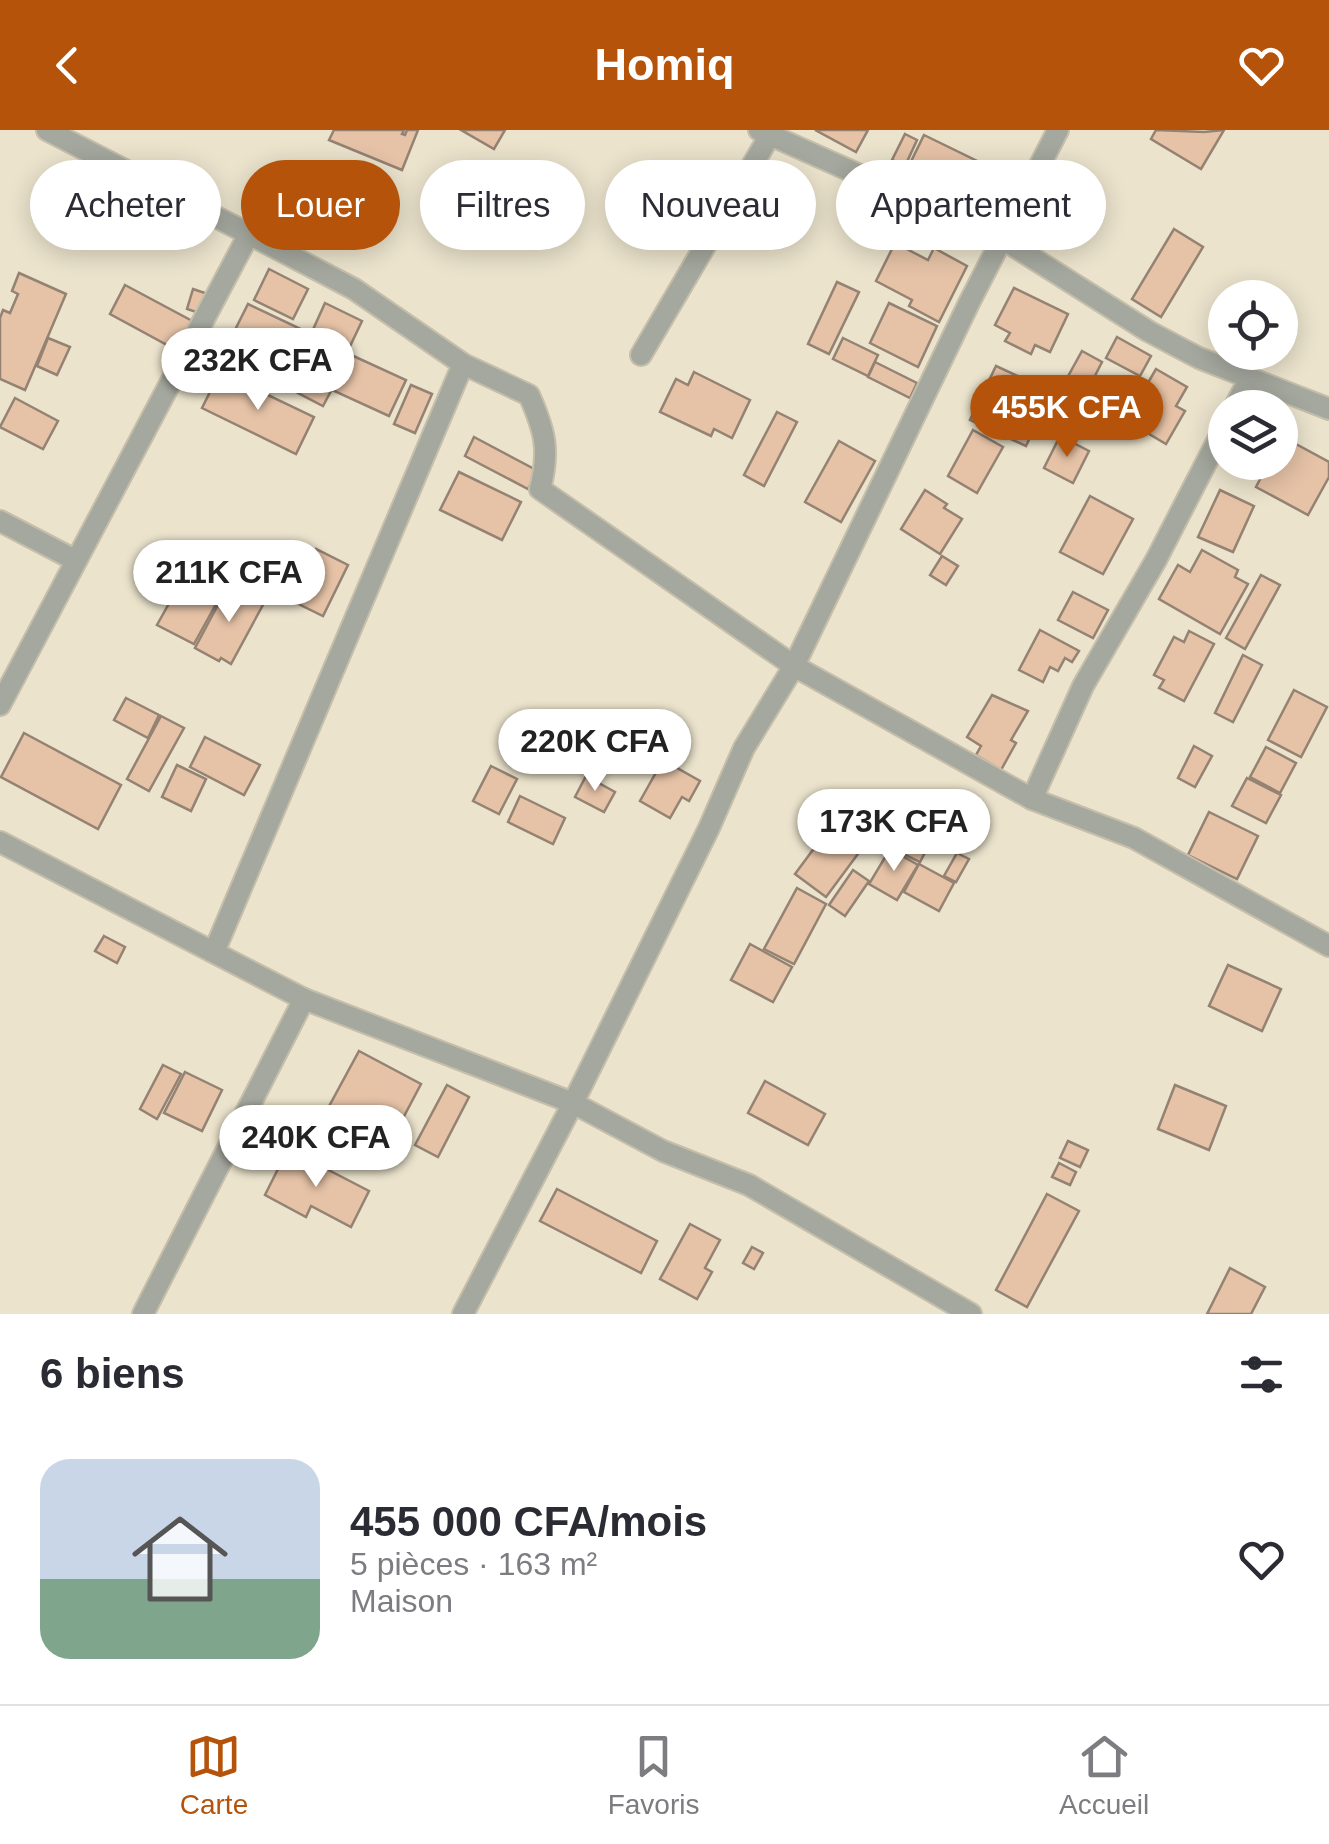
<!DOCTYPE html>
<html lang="fr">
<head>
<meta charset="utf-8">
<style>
	body { margin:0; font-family:Arial,sans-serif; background:#f7f7f7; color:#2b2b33; height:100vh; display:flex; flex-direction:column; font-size:38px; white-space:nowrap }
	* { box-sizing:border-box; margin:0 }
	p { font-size:32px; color:#7c7c81 }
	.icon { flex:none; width:55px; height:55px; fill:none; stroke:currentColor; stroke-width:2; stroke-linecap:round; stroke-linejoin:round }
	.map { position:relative; height:1184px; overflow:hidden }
	.details { display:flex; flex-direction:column; background:#fff; flex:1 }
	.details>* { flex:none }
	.guide { position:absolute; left:30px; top:30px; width:1270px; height:90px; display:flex; gap:20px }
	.controls { position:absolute; left:1208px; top:150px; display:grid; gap:20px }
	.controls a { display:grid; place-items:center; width:90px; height:90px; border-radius:50%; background:#fff; box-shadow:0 5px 25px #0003; font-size:50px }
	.price { position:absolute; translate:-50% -85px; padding:0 22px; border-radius:35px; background:#fff; color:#222; font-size:32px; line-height:65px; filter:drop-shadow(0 2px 5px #0008) }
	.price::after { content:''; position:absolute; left:50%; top:60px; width:30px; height:22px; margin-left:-15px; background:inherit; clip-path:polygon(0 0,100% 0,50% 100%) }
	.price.active { background:#b45309; color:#fff }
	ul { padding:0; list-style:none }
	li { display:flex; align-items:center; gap:30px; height:250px; padding:0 40px }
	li+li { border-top:2px solid #e1e1e2 }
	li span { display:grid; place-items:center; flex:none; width:280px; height:200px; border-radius:30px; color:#555 }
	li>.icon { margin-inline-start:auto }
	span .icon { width:120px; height:120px; fill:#fffc; stroke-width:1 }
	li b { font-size:42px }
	h2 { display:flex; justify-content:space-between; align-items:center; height:120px; padding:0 40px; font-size:42px }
	.pill { padding:0 35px; border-radius:45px; background:#fff; box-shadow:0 5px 25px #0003; font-size:35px; line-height:90px }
	.pill.active { background:#b45309; color:#fff }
	header { display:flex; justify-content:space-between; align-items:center; height:130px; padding:0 40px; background:#b45309; color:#fff; font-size:45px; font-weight:800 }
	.tabs { display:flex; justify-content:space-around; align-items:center; height:140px; border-top:2px solid #e1e1e2; background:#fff; font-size:28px; color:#7c7c81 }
	.tabs a { display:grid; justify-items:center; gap:5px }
	.tabs .active { color:#b45309 }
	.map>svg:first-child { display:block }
</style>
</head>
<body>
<header><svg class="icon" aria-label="back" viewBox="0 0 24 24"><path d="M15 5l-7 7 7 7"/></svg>Homiq<svg class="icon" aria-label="heart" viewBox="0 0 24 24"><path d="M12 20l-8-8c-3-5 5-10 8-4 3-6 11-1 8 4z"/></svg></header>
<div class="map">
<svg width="1329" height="1184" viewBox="0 0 1329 1184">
	<rect width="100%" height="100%" fill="#ebe3cc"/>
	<g fill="#e6c3a7" stroke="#948273" stroke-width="2.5">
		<path d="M334 0H404L402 4 405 5 407 0H418L402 40 329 10Z"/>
		<path d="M461 0H505L494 19Z"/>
		<path d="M815 0H868L856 22Z"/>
		<path d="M1156 0 1204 2 1224 0 1201 39 1151 9Z"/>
		<path d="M905 4 917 10 905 36 892 30Z"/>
		<path d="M924 5 1018 51 996 98 901 52Z"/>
		<path d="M1174 99 1203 117 1161 187 1132 169Z"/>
		<path d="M895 113 928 130 934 118 967 136 939 192 909 176 912 170 876 151Z"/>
		<path d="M269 139 308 159 293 189 254 170Z"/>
		<path d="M19 143 66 164 25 260 0 249V188L3 180 10 183 18 164 12 161Z"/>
		<path d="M837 152 859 162 829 224 808 214Z"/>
		<path d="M125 155 196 193 180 222 110 184Z"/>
		<path d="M1014 158 1068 184 1050 222 1035 215 1031 224 1005 211 1010 203 995 195Z"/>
		<path d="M193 159 208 164 202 184 187 179Z"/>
		<path d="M325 173 362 191 333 252 233 204 248 174 311 204Z"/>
		<path d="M889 173 937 196 918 237 870 213Z"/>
		<path d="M232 206 332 259 323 276 223 224Z"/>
		<path d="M1117 207 1151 226 1140 246 1106 228Z"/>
		<path d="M48 208 70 217 57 245 37 236Z"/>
		<path d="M843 208 878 225 868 246 833 229Z"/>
		<path d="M1082 221 1102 232 1082 271 1061 259Z"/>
		<path d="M349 224 406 250 389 286 332 260Z"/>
		<path d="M875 232 917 253 910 268 868 247Z"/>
		<path d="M996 236 1022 248 1014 265 1043 279 1026 316 970 290Z"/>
		<path d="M1156 239 1187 257 1176 276 1185 281 1166 314 1134 295 1142 280 1135 275Z"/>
		<path d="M220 242 314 287 296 324 202 278Z"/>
		<path d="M694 242 750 270 732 308 714 299 711 306 660 282 676 249 688 255Z"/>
		<path d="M411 255 432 264 415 303 394 294Z"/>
		<path d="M1093 263 1125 280 1118 293 1086 277Z"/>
		<path d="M15 268 58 291 43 319 0 297Z"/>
		<path d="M777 282 797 292 764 356 744 345Z"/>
		<path d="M973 300 1003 317 977 363 948 346Z"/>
		<path d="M1060 306 1089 321 1073 353 1044 338Z"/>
		<path d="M474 307 538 341 528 359 465 326Z"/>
		<path d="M1283 307 1329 332V347L1308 385 1256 357 1269 332H1280Z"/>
		<path d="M839 311 875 331 841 392 805 372Z"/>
		<path d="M459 342 521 372 502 410 440 380Z"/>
		<path d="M925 360 947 374 944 378 962 389 940 424 901 399Z"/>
		<path d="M1220 360 1254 376 1233 422 1198 407Z"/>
		<path d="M1090 366 1133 389 1103 444 1060 422Z"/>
		<path d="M290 419 310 429 316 419 348 435 323 486 270 460Z"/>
		<path d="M1202 420 1238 440 1235 447 1248 454 1220 504 1159 469 1178 435 1190 442Z"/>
		<path d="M942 426 958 436 946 455 930 445Z"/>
		<path d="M191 434 227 454 194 514 157 495Z"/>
		<path d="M1261 445 1280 455 1245 519 1226 508Z"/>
		<path d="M229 454 264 473 231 534 221 528 219 531 195 518Z"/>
		<path d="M1073 462 1108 480 1093 508 1058 490Z"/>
		<path d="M1040 500 1079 521 1072 532 1065 528 1058 541 1050 537 1043 552 1019 540Z"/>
		<path d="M1189 501 1214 514 1184 571 1159 558 1164 550 1154 545 1174 507 1184 512Z"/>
		<path d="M1243 525 1262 535 1233 592 1215 583Z"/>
		<path d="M1294 560 1327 577 1301 627 1268 610Z"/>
		<path d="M992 565 1028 581 1011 610 1016 613 1001 640 976 625 981 616 967 607Z"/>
		<path d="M126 568 159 585 148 608 114 590Z"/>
		<path d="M161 586 184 598 149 661 127 649Z"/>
		<path d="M24 603 121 655 98 699 1 647Z"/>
		<path d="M205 607 260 635 244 665 190 637Z"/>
		<path d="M1194 616 1212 626 1195 657 1178 648Z"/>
		<path d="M1266 617 1296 633 1280 663 1250 647Z"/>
		<path d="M663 630 700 651 689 671 682 667 670 688 640 671Z"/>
		<path d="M177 635 206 649 191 681 162 667Z"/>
		<path d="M491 636 517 649 499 684 473 671Z"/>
		<path d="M586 646 615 662 604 682 575 667Z"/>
		<path d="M1247 648 1281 665 1266 693 1232 676Z"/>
		<path d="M520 666 565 688 553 714 508 692Z"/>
		<path d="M1209 682 1258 706 1237 749 1188 725Z"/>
		<path d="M838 686 869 709 826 767 795 744Z"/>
		<path d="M885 689 931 711 920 732 875 710Z"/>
		<path d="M890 719 918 735 897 770 869 754Z"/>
		<path d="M957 723 969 729 956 752 944 746Z"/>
		<path d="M919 734 954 753 939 781 904 762Z"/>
		<path d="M853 740 869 751 845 786 829 775Z"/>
		<path d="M797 758 826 774 794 834 764 819Z"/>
		<path d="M104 806 125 817 117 833 95 821Z"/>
		<path d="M750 814 792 837 773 872 731 850Z"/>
		<path d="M1228 835 1281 859 1262 901 1209 876Z"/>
		<path d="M359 921 421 954 383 1026 320 993Z"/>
		<path d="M163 935 181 944 157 989 140 979Z"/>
		<path d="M185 942 222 960 202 1001 164 983Z"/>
		<path d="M765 951 825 984 808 1015 748 983Z"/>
		<path d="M447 955 469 967 438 1027 415 1015Z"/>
		<path d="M1175 955 1226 976 1209 1020 1158 999Z"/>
		<path d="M1068 1011 1088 1020 1080 1037 1060 1028Z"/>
		<path d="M288 1019 369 1061 351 1097 311 1076 306 1087 265 1065Z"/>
		<path d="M1059 1033 1076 1042 1070 1055 1052 1047Z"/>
		<path d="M557 1059 657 1111 641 1143 540 1091Z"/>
		<path d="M1047 1064 1079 1081 1027 1177 996 1160Z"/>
		<path d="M690 1094 720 1110 705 1138 712 1142 697 1169 660 1149Z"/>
		<path d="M752 1117 763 1123 754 1139 743 1133Z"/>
		<path d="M1230 1138 1265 1157 1251 1184H1207Z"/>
	</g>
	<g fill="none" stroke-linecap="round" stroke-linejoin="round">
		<defs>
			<g id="street">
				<path d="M47 0 249 104"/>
				<path d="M759 0 1001 108 1148 201 1199 228 1329 279"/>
				<path d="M641 225 773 0"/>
				<path d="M1234 278 1250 248"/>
				<path d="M0 391 75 430"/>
				<path d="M0 575 249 104 354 159 463 234 529 265C545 301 550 320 540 359L794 536 1032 669 1134 708 1329 816"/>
				<path d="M1032 669 1083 556 1156 430 1225 296"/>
				<path d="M0 712 304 869 573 973 663 1021 749 1055 971 1184"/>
				<path d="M214 822 463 234"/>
				<path d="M143 1184 304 869"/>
				<path d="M463 1184 573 973 709 698 744 618 794 536 970 171 1058 0"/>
			</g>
		</defs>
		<use href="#street" stroke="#c5beaa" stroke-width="24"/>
		<use href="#street" stroke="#a5a89e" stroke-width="20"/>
	</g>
</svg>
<div class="controls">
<a><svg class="icon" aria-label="locate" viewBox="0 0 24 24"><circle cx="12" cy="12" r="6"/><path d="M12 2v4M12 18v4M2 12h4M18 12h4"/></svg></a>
<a><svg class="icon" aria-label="layers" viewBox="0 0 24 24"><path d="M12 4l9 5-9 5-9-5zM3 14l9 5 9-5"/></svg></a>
</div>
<b class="price" style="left:258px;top:283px">232K CFA</b>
<b class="price active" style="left:1067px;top:330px">455K CFA</b>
<b class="price" style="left:229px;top:495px">211K CFA</b>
<b class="price" style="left:595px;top:664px">220K CFA</b>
<b class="price" style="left:894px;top:744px">173K CFA</b>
<b class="price" style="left:316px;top:1060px">240K CFA</b>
<div class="guide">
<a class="pill">Acheter</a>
<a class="pill active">Louer</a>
<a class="pill">Filtres</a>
<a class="pill">Nouveau</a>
<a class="pill">Appartement</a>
</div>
</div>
<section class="details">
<h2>6 biens<svg class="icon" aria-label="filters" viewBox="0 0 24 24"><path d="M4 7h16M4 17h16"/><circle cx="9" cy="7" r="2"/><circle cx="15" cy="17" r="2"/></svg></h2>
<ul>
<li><span style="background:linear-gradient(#c9d6e8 60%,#7fa58c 0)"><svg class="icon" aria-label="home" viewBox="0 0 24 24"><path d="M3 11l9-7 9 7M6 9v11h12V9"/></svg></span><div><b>455 000 CFA/mois</b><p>5 pièces · 163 m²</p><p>Maison</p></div><svg class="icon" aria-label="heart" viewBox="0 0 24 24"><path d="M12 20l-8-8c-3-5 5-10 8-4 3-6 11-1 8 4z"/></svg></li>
</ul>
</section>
<nav class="tabs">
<a class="active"><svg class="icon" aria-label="map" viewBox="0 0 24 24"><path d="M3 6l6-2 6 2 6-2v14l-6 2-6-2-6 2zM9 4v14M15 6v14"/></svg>Carte</a>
<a><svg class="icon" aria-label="saved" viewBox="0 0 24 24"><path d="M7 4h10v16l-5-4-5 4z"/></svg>Favoris</a>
<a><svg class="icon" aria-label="home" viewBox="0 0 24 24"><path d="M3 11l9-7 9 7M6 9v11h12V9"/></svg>Accueil</a>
</nav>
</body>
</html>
